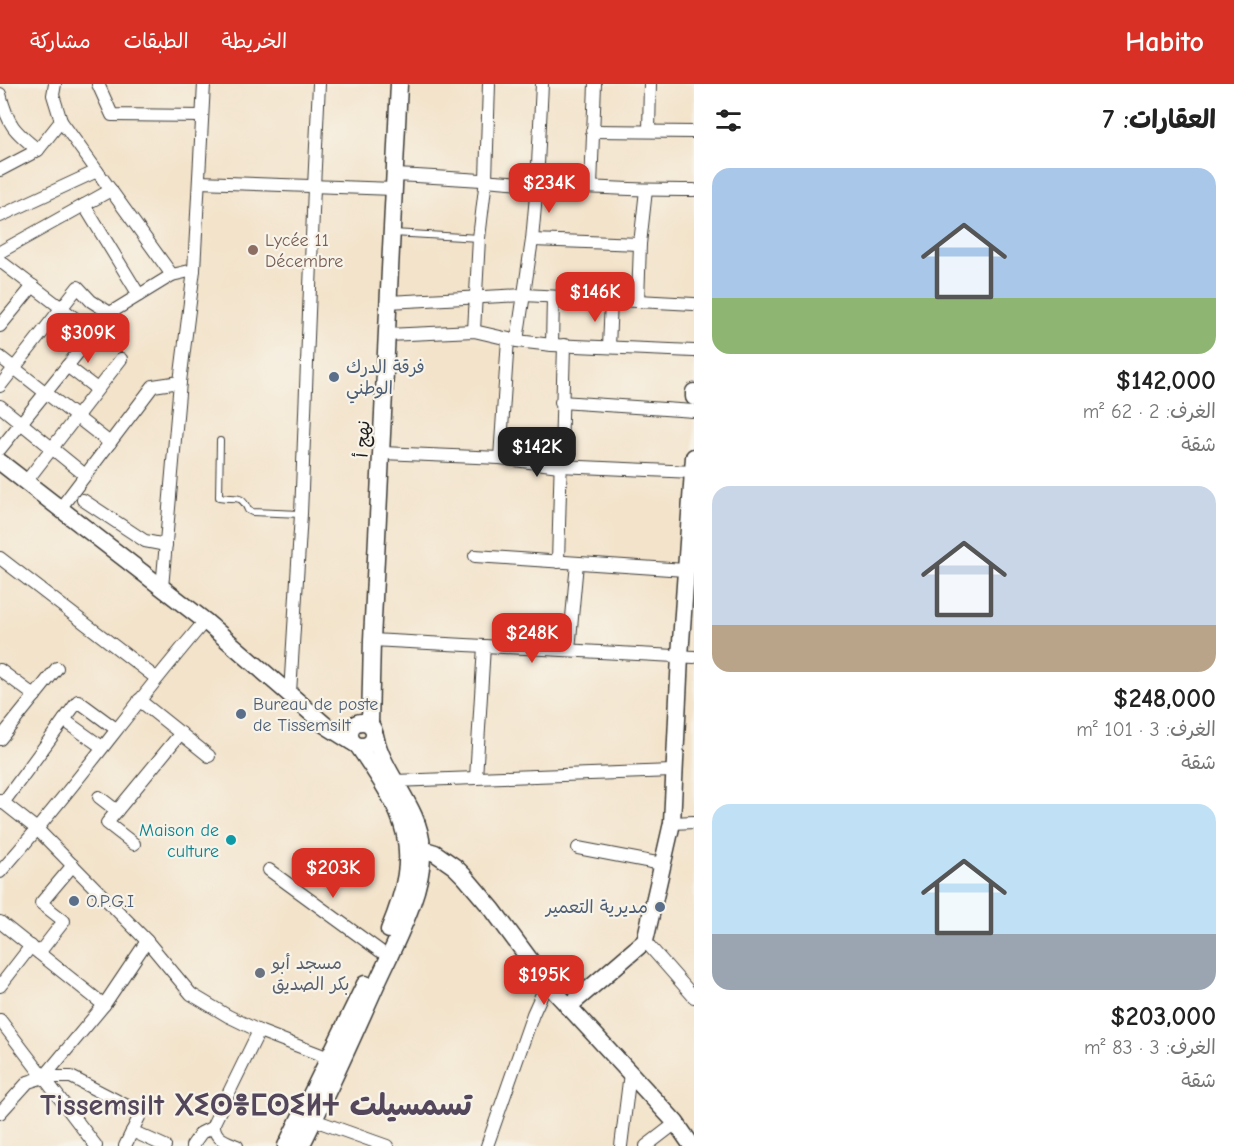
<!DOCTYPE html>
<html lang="ar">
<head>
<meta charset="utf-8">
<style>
	body { margin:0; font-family:"Comic Neue","Playpen Sans Arabic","Noto Sans Tifinagh",sans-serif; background:#f2f2f2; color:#222; direction:rtl; height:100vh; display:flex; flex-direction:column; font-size:22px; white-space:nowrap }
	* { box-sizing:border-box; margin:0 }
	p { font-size:20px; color:#767676 }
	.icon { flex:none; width:33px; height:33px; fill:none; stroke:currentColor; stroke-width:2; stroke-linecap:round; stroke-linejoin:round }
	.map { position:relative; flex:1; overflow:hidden; direction:ltr }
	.sheet { display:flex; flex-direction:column; background:#fff; width:540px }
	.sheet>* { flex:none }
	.price { position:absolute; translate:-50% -51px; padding:0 14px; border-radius:12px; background:#d93025; color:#fff; font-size:20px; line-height:39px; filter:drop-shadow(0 2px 3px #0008) }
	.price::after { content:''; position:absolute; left:50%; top:36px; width:18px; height:14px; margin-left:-9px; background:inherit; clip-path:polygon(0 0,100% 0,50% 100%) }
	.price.selected { background:#222; color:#fff }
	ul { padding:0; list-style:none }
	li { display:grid; align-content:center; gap:12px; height:318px; padding:0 18px }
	li span { display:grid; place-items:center; height:186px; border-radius:18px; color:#555 }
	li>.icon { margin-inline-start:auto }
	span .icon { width:108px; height:108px; fill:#fffc; stroke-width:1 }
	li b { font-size:26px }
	h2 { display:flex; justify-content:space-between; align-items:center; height:72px; padding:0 18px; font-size:26px }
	header { display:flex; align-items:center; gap:36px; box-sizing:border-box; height:84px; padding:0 30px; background:#d93025; color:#fff }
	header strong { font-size:28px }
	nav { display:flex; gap:33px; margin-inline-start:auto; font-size:21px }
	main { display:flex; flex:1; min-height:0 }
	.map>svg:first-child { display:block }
</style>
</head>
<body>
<header>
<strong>Habito</strong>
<nav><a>الخريطة</a><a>الطبقات</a><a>مشاركة</a></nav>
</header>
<main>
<section class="sheet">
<h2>العقارات: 7<svg class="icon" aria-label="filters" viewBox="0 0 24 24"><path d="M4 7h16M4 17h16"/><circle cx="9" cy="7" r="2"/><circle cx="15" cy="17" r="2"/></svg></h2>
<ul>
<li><span style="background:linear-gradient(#a9c7e8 70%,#8fb573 0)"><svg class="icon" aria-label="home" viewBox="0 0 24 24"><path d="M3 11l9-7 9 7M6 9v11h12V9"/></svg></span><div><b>$142,000</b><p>الغرف: 2 · 62 m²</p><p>شقة</p></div></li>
<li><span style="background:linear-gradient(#c9d6e8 75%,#b9a48a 0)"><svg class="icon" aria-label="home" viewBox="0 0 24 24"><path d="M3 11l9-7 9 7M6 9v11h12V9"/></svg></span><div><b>$248,000</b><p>الغرف: 3 · 101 m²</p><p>شقة</p></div></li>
<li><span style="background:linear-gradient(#bfe0f5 70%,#9aa5b1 0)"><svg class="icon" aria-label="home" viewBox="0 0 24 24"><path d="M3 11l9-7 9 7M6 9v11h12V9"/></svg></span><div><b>$203,000</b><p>الغرف: 3 · 83 m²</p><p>شقة</p></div></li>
</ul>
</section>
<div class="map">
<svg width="694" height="1062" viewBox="0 0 694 1062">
	<rect width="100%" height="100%" fill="#f7f3e8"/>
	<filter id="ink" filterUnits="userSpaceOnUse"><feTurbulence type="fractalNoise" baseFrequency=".0167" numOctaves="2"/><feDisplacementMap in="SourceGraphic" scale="12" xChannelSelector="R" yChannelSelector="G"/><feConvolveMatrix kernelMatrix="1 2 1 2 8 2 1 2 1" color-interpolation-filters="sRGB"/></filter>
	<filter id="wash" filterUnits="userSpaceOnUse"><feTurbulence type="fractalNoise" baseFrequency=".008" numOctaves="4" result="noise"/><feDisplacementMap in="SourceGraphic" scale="24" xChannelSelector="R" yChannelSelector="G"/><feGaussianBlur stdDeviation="1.35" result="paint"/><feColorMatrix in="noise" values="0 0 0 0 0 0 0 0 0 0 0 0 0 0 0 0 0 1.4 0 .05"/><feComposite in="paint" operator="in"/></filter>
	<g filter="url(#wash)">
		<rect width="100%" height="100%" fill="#f3e3cb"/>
	</g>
	<g filter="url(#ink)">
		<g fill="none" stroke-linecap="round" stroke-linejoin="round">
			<defs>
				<g id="lane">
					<path d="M393 149 479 154"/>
					<path d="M220 357 219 413C236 416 241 409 248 426L252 428 301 430"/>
				</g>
				<g id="street">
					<path d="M55 0 53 11 61 37 172 191 194 186"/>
					<path d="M98 0 112 31 202 32"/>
					<path d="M0 10C8 41 14 47 38 66"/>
					<path d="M592 47 694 48"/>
					<path d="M649 47 650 0"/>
					<path d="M0 86 38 66 61 37"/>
					<path d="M395 91C495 95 594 107 694 106"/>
					<path d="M199 98 394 105"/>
					<path d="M591 102 595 0"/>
					<path d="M84 121 139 211"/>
					<path d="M0 132 97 87"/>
					<path d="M532 156 640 160"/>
					<path d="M0 168 111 106"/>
					<path d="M0 177 94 249"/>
					<path d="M638 217 640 160 646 106"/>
					<path d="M388 218 524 211 694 220"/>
					<path d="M0 242 33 202"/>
					<path d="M474 247 479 154 486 95 489 0"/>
					<path d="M387 251 474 247 517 257 552 261 694 267"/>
					<path d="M517 257 532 156 537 100 542 0"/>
					<path d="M552 261 553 213"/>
					<path d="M609 263 611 216"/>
					<path d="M0 273 110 359"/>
					<path d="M67 282 97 305"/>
					<path d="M0 302 78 203 91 217 110 229"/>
					<path d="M561 318 694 327"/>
					<path d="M0 322 85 391"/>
					<path d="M0 365 110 229 172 191"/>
					<path d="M382 369 500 374 559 382 693 388"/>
					<path d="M500 374 508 255"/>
					<path d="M25 399 121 275"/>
					<path d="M83 416 145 457 166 461"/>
					<path d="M59 426 153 302 180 298"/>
					<path d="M475 472 685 486"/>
					<path d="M0 474 156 594"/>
					<path d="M558 478 564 261"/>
					<path d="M162 504 180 298 194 186 204 0"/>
					<path d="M372 556 694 573"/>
					<path d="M569 566 577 479"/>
					<path d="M0 586 35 612"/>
					<path d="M290 609 301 430 314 103 319 0"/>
					<path d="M139 616 209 672"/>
					<path d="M64 636 102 663"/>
					<path d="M0 655 57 584"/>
					<path d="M476 694 484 562"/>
					<path d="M394 697 673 687"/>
					<path d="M99 713 117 727"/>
					<path d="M0 716 38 746 147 857 191 910 228 932 259 947 337 977"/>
					<path d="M3 719 78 617 116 645"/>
					<path d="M672 739 694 738"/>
					<path d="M134 760 107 739 181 649"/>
					<path d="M578 764 662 780"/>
					<path d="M269 786 380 867"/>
					<path d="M0 788C72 708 134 619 205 537"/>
					<path d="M0 838 104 921"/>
					<path d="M645 857 694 913"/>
					<path d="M39 869 64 837 41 819 73 781"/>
					<path d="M0 902 31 862"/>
					<path d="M0 936 96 1062"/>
					<path d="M44 993H71L141 1029 125 1062"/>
					<path d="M0 1029 28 998 44 993 104 921 147 857"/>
					<path d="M314 1036 387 1062"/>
					<path d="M132 1047 165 1062"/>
					<path d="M192 1062 201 1049 213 1043"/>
					<path d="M237 1062C225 1057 213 1054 214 1039L259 947"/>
					<path d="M487 1062 533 930 547 899"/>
					<path d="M621 1062 630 989"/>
					<path d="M646 1062 676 1039"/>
				</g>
				<g id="secondary">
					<path d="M694 308V313"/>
					<path d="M0 378 205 537 325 641 352 658"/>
					<circle cx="362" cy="650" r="12"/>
					<path d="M370 640 372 556 399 0"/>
					<path d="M358 662C406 732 424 763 389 846"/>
					<path d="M411 765H422L435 769 455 783 465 793 493 826 547 899 676 1039 692 1062"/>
					<path d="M568 923 645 857 672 739 680 572 694 373"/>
					<path d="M286 1062 365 900"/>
					<path d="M301 1062C328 1009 352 955 376 901 393 863 425 806 422 764 420 723 383 691 375 651"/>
				</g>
			</defs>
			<use href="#lane" stroke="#3c3a36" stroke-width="8"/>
			<use href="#street" stroke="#3c3a36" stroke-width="14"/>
			<use href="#secondary" stroke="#3c3a36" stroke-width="19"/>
			<use href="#lane" stroke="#fff" stroke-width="6"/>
			<use href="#street" stroke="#fff" stroke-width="12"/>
			<use href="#secondary" stroke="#fff" stroke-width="16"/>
		</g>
	</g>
	<circle fill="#8d6e63" stroke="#f7f3e8" stroke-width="2" cx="253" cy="166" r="6"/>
	<g fill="#5c6f8a" stroke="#f7f3e8" stroke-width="2">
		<circle cx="334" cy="293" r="6"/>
		<circle cx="241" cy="630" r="6"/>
		<circle cx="74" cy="817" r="6"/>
		<circle cx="660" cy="823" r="6"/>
	</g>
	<circle fill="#0f9aa8" stroke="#f7f3e8" stroke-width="2" cx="231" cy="756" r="6"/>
	<circle fill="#6b7280" stroke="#f7f3e8" stroke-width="2" cx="260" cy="889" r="6"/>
	<g text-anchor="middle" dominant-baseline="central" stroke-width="4.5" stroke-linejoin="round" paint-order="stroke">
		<g font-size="18" fill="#785e54" stroke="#f7f3e8" text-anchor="start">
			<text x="265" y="156">Lycée 11<tspan x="265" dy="21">Décembre</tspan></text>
		</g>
		<g font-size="18" fill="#4e5e75" stroke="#f7f3e8" text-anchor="start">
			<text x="346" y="283">فرقة الدرك<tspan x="346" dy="21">الوطني</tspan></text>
			<text x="253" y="620">Bureau de poste<tspan x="253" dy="21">de Tissemsilt</tspan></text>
			<text x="86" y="817">O.P.G.I</text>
			<text x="648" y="823" text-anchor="end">مديرية التعمير</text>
		</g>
		<g font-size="18" fill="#1c1c1c" stroke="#f7f3e8">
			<text transform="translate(363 355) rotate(-87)">نهج أ</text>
		</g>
		<g font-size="18" fill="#0d838f" stroke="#f7f3e8" text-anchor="end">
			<text x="219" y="746">Maison de<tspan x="219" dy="21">culture</tspan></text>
		</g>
		<g font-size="18" fill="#5b616d" stroke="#f7f3e8" text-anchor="start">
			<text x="272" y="879">مسجد أبو<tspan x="272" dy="21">بكر الصديق</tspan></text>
		</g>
		<g font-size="30" font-weight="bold" fill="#54475b" stroke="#f7f3e8">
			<text x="256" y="1021">Tissemsilt ⵝⵉⵙⴻⵎⵙⵉⵍⵜ تسمسيلت</text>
		</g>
	</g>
</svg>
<b class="price" style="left:549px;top:130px">$234K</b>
<b class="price" style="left:595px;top:239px">$146K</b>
<b class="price" style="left:88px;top:280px">$309K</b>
<b class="price selected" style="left:537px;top:394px">$142K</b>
<b class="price" style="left:532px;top:580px">$248K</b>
<b class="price" style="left:333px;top:815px">$203K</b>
<b class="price" style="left:544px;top:922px">$195K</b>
</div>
</main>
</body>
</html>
